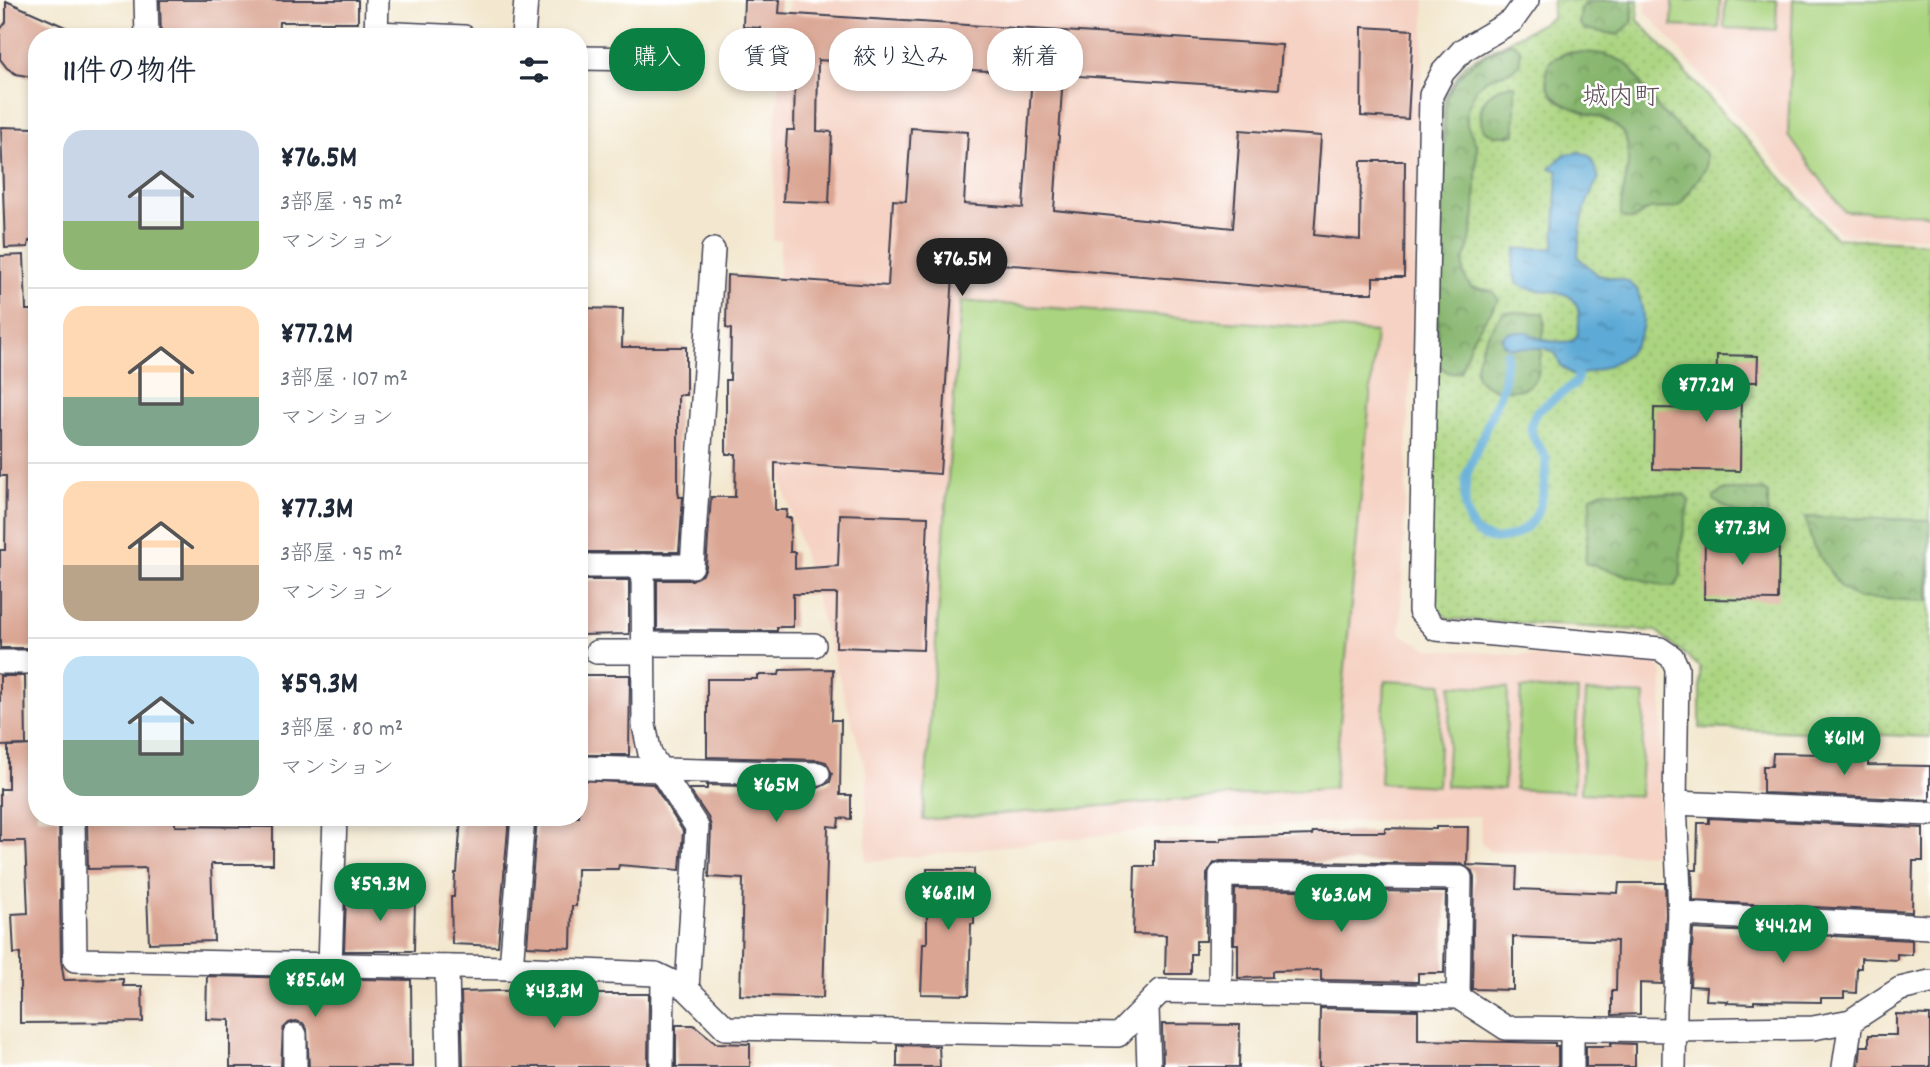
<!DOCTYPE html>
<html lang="ja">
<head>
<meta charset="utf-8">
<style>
	body { margin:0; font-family:Dekko,"Klee One",sans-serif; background:#f6f6f7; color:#1f2937; height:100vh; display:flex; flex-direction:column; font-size:26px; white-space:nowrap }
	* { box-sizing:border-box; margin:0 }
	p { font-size:23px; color:#747a83 }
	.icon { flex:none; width:38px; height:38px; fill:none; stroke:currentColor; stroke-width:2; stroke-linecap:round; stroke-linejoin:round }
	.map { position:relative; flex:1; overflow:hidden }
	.drawer { position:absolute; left:28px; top:28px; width:560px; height:798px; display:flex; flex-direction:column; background:#fff; border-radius:28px; box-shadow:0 4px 10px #0003 }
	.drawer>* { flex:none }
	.hud { position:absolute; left:609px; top:28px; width:665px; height:63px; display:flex; gap:14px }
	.price { position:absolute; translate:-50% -60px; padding:0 16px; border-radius:24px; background:#0b8043; color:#fff; font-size:23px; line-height:46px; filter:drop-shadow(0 2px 4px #0008) }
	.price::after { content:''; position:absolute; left:50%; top:42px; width:21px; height:16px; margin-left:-10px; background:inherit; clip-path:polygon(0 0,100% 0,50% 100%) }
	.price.current { background:#222; color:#fff }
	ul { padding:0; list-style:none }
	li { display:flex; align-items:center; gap:21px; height:175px; padding:0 35px }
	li+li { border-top:2px solid #e0e1e3 }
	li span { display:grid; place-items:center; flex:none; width:196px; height:140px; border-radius:21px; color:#555 }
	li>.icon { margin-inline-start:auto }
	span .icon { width:84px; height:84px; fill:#fffc; stroke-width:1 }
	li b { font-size:30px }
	h2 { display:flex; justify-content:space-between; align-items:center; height:84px; padding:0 35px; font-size:30px }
	.chip { padding:0 24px; border-radius:28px; background:#fff; box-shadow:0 4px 10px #0003; font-size:24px; line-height:63px }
	.chip.current { background:#0b8043; color:#fff }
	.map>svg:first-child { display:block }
</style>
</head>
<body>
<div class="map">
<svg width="1930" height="1067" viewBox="0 0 1930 1067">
	<defs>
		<pattern id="green-dots" width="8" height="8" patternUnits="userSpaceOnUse" patternTransform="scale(1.75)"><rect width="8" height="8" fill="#aad47f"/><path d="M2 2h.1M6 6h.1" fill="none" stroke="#92b66f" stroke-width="1.8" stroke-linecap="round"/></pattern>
		<pattern id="forest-crowns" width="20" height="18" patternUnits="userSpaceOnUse" patternTransform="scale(1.75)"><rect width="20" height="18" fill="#87b66e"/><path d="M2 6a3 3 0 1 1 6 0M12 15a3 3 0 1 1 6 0" fill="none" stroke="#6e945c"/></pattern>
		<pattern id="water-ripples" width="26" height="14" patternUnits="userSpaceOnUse" patternTransform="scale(1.75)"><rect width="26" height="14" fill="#5daad6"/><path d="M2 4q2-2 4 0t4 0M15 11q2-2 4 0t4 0" fill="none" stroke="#4c8aaf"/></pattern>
	</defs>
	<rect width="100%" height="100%" fill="#fff"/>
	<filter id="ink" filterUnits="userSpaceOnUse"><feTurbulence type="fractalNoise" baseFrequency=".0143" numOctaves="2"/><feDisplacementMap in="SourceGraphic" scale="14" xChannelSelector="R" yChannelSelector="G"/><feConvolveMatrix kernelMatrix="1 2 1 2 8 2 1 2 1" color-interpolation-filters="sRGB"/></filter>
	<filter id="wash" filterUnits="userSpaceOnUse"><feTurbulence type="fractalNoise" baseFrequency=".00686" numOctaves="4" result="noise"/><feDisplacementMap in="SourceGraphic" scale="28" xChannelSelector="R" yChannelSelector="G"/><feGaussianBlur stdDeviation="1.57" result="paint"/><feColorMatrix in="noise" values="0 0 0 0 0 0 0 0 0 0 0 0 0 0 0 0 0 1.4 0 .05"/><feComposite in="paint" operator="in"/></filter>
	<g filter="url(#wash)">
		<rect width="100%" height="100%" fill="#f3e8cf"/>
		<g fill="#f5d2c3">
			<path d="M789 0H1425L1400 634 1430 649 1657 664 1663 674 1657 854 1490 851 1481 843 1480 816 1145 830 866 862 867 774 778 467H774L780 241 773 240 775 125Z"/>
			<path d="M1646 0H1930V238L1840 234 1646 12Z"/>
		</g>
		<path fill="url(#green-dots)" stroke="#667b5d" stroke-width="2" d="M1553 0H1638V20L1836 238 1930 243V737L1700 728V667L1656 631 1449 619 1424 598 1443 98 1465 64 1552 18Z"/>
		<g fill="url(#forest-crowns)" stroke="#546c54" stroke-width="2">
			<path d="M1591 0H1633L1632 22 1619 35 1584 29 1579 22 1582 6 1591 2Z"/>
			<path d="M1508 43H1513L1520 49V64L1513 70 1487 79 1477 88 1467 109V125L1477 146 1475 215 1468 251 1463 262 1464 276 1471 287 1492 291 1499 300 1473 337 1460 372 1449 373 1436 364 1446 98C1464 63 1475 61 1508 43Z"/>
			<path d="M1569 52C1590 52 1612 52 1629 66L1658 108 1706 154V168L1680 205C1671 211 1662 207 1651 209 1639 211 1636 226 1621 216 1619 193 1636 157 1624 135 1609 108 1547 117 1546 76 1546 58 1554 59 1569 52Z"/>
			<path d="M1508 85H1515V135H1494L1484 130C1475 108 1485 91 1508 85Z"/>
			<path d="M1505 312 1543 313 1545 321 1538 375C1531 395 1494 394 1480 381 1466 367 1493 321 1505 312Z"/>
			<path d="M1723 490H1762L1768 494V519C1751 527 1730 509 1714 500V497Z"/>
			<path d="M1603 491 1685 495 1689 501 1681 546V576L1676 586H1663L1585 563 1591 496Z"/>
			<path d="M1805 517 1930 520 1928 601 1856 598 1840 587 1813 546Z"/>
		</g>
		<g fill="#aad47f" stroke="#667b5d" stroke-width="2">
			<path d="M1673 0H1720L1719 28 1672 26Z"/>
			<path d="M1725 0H1777L1776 30 1724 28Z"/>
			<path d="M1793 0H1930V214L1844 211 1788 135Z"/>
			<path d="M961 301 1376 332 1334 788 923 820Z"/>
			<path d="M1385 681 1442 684 1437 786 1380 783Z"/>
			<path d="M1451 685 1508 688 1504 789 1446 786Z"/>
			<path d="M1521 688 1578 691 1573 792 1515 789Z"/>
			<path d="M1586 692 1645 695 1640 796 1581 793Z"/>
		</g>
		<path fill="url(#water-ripples)" stroke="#406688" stroke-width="2" d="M1580 152 1591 157 1599 178C1583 202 1580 228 1578 257L1598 275 1627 281 1637 289C1640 299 1644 311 1643 322 1640 358 1603 370 1574 376L1561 366 1556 354 1544 348H1511L1503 344 1502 337 1509 332H1528C1540 342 1557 343 1573 341 1579 335 1578 330 1579 321 1581 270 1518 309 1513 271 1512 264 1515 256 1516 249L1554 248 1558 171 1550 168 1565 154Z"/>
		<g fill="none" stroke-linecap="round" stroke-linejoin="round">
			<path stroke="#5daad6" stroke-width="9" d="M1507 353 1503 386 1467 474C1464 490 1463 515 1473 528 1491 551 1528 534 1537 513 1545 495 1545 477 1546 458 1537 441 1523 432 1537 411L1576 383 1578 375"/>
		</g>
		<g id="blocks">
			<g fill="#daa593">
				<path d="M160 0H358V22H279L278 37H161Z"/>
				<path d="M744 0H780L779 13 1282 45 1279 89 1063 75 1054 210 1233 228 1240 130 1321 136 1314 235 1360 240 1361 161H1405L1404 277H1373V293H1341L954 260 940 474 775 463V510H787L786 518H791L790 552H795V569L838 566 840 514 928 517 923 650 836 647 837 594H793V627H777V631L657 630V580H692L703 574 706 567 711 497H735L736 454H726V380H730L731 329 726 328 727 275 888 286 893 200 906 201 911 128 968 132 964 204 1023 208 1032 74 818 60 817 131 832 132 829 203 783 201 787 130H794L795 72 759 70 761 28 743 27Z"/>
				<path d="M6 1 88 37H37V78L16 74 7 68 0 59V30L6 22Z"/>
				<path d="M1362 27 1413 30 1408 119 1361 116Z"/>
				<path d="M1 127 35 128 37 241H29L28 247 5 248Z"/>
				<path d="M24 255 26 310H37V648H0V550H5L6 476H0V256Z"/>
				<path d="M579 308 623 309 622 347H686V395H678V490L679 497H683L679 552H579Z"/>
				<path d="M1717 355 1758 356 1757 382H1741L1740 471 1653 469 1654 408 1716 409Z"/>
				<path d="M1705 534H1779L1778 600 1704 599Z"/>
				<path d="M579 580H629V634L579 635Z"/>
				<path d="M833 669 832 720H841L840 795H851V819L839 818 838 827 828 826 823 998 740 995 743 879 709 877 711 827 709 819 689 789H707V785L818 788 830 782 832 774 826 762 818 760 707 757V679H757V675H779L780 670Z"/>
				<path d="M579 675H630L629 755H579Z"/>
				<path d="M0 676H25L26 745 0 746Z"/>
				<path d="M37 745V817H59L61 960 64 980 123 979V986H142L143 1022 20 1023V953L14 954 12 914 28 913 25 841H0V789H8V746Z"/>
				<path d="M1773 753 1868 755V765L1930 766V800L1763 793V766H1772Z"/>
				<path d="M579 780 653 784 683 831 680 870 619 865 618 869H577L576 906H572L571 948 527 946 537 817H579Z"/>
				<path d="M87 817H175V826L273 827V864H211L214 941 149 943 146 868 88 869Z"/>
				<path d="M461 817H509L498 946 452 944 451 897H454L455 873H457Z"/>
				<path d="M1709 818 1923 828V861H1913L1912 912 1693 901 1692 870H1697L1698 823H1709Z"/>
				<path d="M1436 827H1468L1467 865 1517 867 1516 889 1618 893 1619 883H1665L1666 914 1662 984 1640 983V1014L1612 1015V991H1616L1617 941 1513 937V990L1472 989 1474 878 1472 871 1461 864 1220 861 1214 863 1207 874 1206 941H1196V954H1191V974H1165L1166 935 1133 934 1135 866H1154V841H1221V838L1312 835 1313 832H1385V828L1436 829Z"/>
				<path d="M927 869H974V924H971L969 995 921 994 923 943H927Z"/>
				<path d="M1235 889 1446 892 1444 973H1418V982L1321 980V970L1272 971V977L1238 978V944H1234Z"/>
				<path d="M346 895 415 896 414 951H344Z"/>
				<path d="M1693 929 1912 940V955L1897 954V960L1861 958V968H1857L1856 993 1844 992V998H1821V1002L1754 1001V1004L1727 1003 1728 1001 1706 1000 1707 987 1690 986Z"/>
				<path d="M207 976 411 980 412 1067H309L307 1029 303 1023 296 1021 289 1023 283 1029 281 1067H230V1020L206 1019Z"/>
				<path d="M532 990 572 994H649L648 1067H463L461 992Z"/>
				<path d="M1320 1008 1418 1010V1040L1555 1043V1046H1558V1067H1319Z"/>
				<path d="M1896 1014 1930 1015V1067H1859L1861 1046H1869V1035H1896Z"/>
				<path d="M1162 1024 1240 1025 1239 1067H1163Z"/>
				<path d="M676 1025H694L716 1043 750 1044V1067H676Z"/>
				<path d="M1611 1043 1635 1044V1067H1586V1046H1611Z"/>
				<path d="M897 1045 939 1046 940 1067H897Z"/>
			</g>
		</g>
	</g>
	<g filter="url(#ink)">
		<use href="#blocks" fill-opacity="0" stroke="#414051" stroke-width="2"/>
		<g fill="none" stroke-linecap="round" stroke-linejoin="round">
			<defs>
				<g id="street">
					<path d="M146 0 147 37"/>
					<path d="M1527 0 1512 21 1463 50 1443 72 1431 95 1420 611 1436 629 1660 649 1672 657 1677 668 1675 803 1680 914 1675 1008 1674 1067"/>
					<path d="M376 33 464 37"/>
					<path d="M376 37 377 0"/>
					<path d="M523 37 526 0"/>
					<path d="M579 58 647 59"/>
					<path d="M579 566H692L713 250"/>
					<path d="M643 566 644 725 650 754 697 827 687 989"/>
					<path d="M644 644 814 645"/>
					<path d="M597 652H644"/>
					<path d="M0 662H37"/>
					<path d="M585 768 818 774"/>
					<path d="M1675 803 1930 814"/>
					<path d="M73 817 75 960 511 968 656 974 687 989 726 1028 1118 1035 1161 991 1458 997 1506 1028 1676 1030 1813 1028 1851 1021 1900 989 1930 982"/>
					<path d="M1680 914 1930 927"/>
					<path d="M330 965 335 817"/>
					<path d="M447 967 449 1067"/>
					<path d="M511 968 523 817"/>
					<path d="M1220 992 1221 875 1460 878 1458 997"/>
					<path d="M1147 1008 1149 1067"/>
					<path d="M295 1035V1067"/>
					<path d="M662 1067 663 978"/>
					<path d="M1572 1067V1028"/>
					<path d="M1844 1067 1851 1021"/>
				</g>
			</defs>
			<use href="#street" stroke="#414051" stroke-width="26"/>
			<use href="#street" stroke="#fff" stroke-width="23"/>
		</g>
	</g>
	<g text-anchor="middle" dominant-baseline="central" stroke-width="5" stroke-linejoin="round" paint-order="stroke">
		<g font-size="26" fill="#62505a" stroke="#fff">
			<text x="1621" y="98">城内町</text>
		</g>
	</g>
</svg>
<b class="price current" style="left:962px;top:298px">¥76.5M</b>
<b class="price" style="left:1706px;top:424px">¥77.2M</b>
<b class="price" style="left:1742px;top:567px">¥77.3M</b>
<b class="price" style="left:1844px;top:777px">¥61M</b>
<b class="price" style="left:776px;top:824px">¥65M</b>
<b class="price" style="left:380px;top:923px">¥59.3M</b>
<b class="price" style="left:948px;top:932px">¥68.1M</b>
<b class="price" style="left:1341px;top:934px">¥63.6M</b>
<b class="price" style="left:1783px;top:965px">¥44.2M</b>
<b class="price" style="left:315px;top:1019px">¥85.6M</b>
<b class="price" style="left:554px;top:1030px">¥43.3M</b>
<div class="hud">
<a class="chip current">購入</a>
<a class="chip">賃貸</a>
<a class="chip">絞り込み</a>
<a class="chip">新着</a>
</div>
<section class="drawer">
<h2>11件の物件<svg class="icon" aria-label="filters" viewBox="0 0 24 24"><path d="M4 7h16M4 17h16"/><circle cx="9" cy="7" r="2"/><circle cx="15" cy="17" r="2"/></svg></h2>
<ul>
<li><span style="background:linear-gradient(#c9d6e8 65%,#8fb573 0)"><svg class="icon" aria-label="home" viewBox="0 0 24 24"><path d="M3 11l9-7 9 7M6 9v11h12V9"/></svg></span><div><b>¥76.5M</b><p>3部屋 · 95 m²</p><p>マンション</p></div></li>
<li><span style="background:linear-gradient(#ffd9b3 65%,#7fa58c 0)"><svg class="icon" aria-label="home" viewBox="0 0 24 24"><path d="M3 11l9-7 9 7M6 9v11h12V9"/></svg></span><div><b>¥77.2M</b><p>3部屋 · 107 m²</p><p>マンション</p></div></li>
<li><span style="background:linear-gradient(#ffd9b3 60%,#b9a48a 0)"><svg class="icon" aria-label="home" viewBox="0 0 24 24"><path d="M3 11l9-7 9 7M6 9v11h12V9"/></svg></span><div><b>¥77.3M</b><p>3部屋 · 95 m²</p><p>マンション</p></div></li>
<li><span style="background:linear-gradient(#bfe0f5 60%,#7fa58c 0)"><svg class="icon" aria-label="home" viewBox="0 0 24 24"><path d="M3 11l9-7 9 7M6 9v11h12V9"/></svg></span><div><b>¥59.3M</b><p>3部屋 · 80 m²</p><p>マンション</p></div></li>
</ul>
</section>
</div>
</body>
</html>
